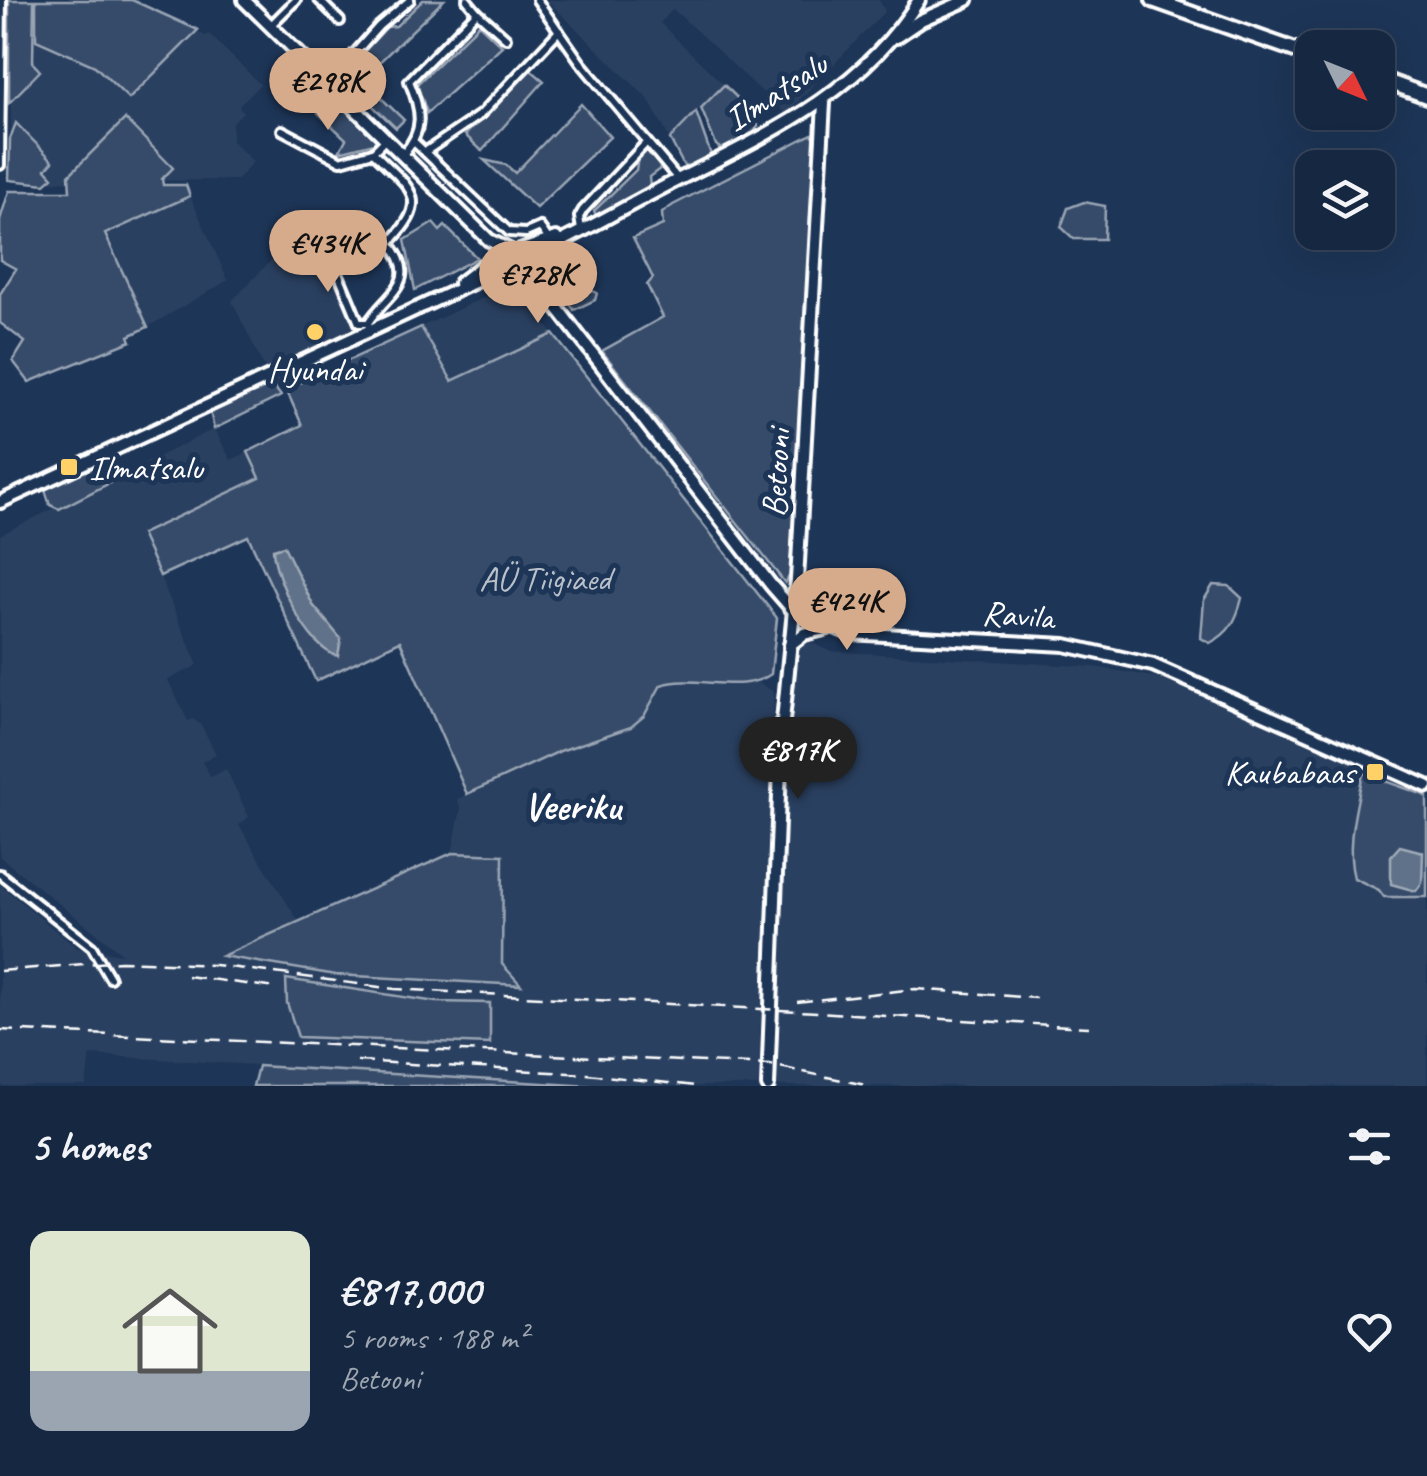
<!DOCTYPE html>
<html lang="en">
<head>
<meta charset="utf-8">
<style>
	body { margin:0; font-family:Caveat,sans-serif; background:#23344c; color:#f1f3f6; height:100vh; display:flex; flex-direction:column; font-size:38px; white-space:nowrap }
	* { box-sizing:border-box; margin:0 }
	p { font-size:32px; color:#9ea6b1 }
	.icon { flex:none; width:55px; height:55px; fill:none; stroke:currentColor; stroke-width:2; stroke-linecap:round; stroke-linejoin:round }
	.map { position:relative; height:1086px; overflow:hidden }
	.side { display:flex; flex-direction:column; background:#162841; flex:1 }
	.side>* { flex:none }
	.needle { width:65px; rotate:133deg }
	.controls { position:absolute; left:1295px; top:30px; display:grid; gap:20px }
	.controls a { display:grid; place-items:center; width:100px; height:100px; border-radius:20px; background:#162841; box-shadow:0 10px 40px #0002,0 0 0 2px #35445a; font-size:50px }
	.price { position:absolute; translate:-50% -85px; padding:0 22px; border-radius:35px; background:#d6ab8b; color:#111; font-size:32px; line-height:65px; filter:drop-shadow(0 2px 5px #0008) }
	.price::after { content:''; position:absolute; left:50%; top:60px; width:30px; height:22px; margin-left:-15px; background:inherit; clip-path:polygon(0 0,100% 0,50% 100%) }
	.price.current { background:#222; color:#fff }
	ul { padding:0; list-style:none }
	li { display:flex; align-items:center; gap:30px; height:250px; padding:0 30px }
	li span { display:grid; place-items:center; flex:none; width:280px; height:200px; border-radius:20px; color:#555 }
	li>.icon { margin-inline-start:auto }
	span .icon { width:120px; height:120px; fill:#fffc; stroke-width:1 }
	li b { font-size:42px }
	h2 { display:flex; justify-content:space-between; align-items:center; height:120px; padding:0 30px; font-size:42px }
	.map>svg:first-child { display:block }
</style>
</head>
<body>
<div class="map">
<svg width="1427" height="1086" viewBox="0 0 1427 1086">
	<rect width="100%" height="100%" fill="#1d3557"/>
	<filter id="ink" filterUnits="userSpaceOnUse"><feTurbulence type="fractalNoise" baseFrequency=".01" numOctaves="2"/><feDisplacementMap in="SourceGraphic" scale="20" xChannelSelector="R" yChannelSelector="G"/><feConvolveMatrix kernelMatrix="1 2 1 2 8 2 1 2 1" color-interpolation-filters="sRGB"/></filter>
	<g filter="url(#ink)">
		<g fill="#2a4161" fill-rule="evenodd">
			<path d="M9 0H132L206 36 209 34 260 84 239 106 243 112 232 123V141L253 162 237 180 12 182Z"/>
			<path d="M547 0H879L885 11 786 114 673 9 660 23 724 85 670 139 648 99Z"/>
			<path d="M190 196 228 280 148 327 105 234Z"/>
			<path d="M318 231 358 328 265 369 232 301 286 245Z"/>
			<path d="M506 287 516 288 553 334 451 382 421 327Z"/>
			<path d="M214 429 231 460 248 452 261 478 142 535 198 665 168 680 188 721 193 719 201 725 216 754 202 762 211 777 226 769 249 817 239 825 300 924 224 956 520 984 502 964 503 856 452 853 461 808 457 799 560 751 631 727 644 716 661 685 680 679 759 683 774 692 758 1086H598L90 1055 86 1086H0V885L77 948 123 954 0 857V535ZM287 979 436 1002 489 1003 299 1037 287 1003Z"/>
			<path d="M806 640 829 651 1095 667 1160 678 1364 769 1351 864 1385 897H1427V1086H775L784 771 795 653Z"/>
		</g>
		<g fill="#364b69" stroke="#9aa5b4" stroke-width="2.5">
			<path d="M9 0H34L33 63 40 71 9 103Z"/>
			<path d="M36 0H132L198 30 129 99 95 66 36 40Z"/>
			<path d="M423 0H444L372 69 381 79 372 89 404 120 396 128 341 76 387 27 396 26Z"/>
			<path d="M479 24 502 46 427 113 417 84Z"/>
			<path d="M290 56 378 142 339 152 346 139 318 113 323 107 296 82 286 91 271 78Z"/>
			<path d="M531 70 544 81 482 151 465 135Z"/>
			<path d="M724 85 753 113 758 125 751 138 725 152 716 145 701 108Z"/>
			<path d="M581 104 610 137 536 208 484 160 506 165 515 173Z"/>
			<path d="M696 112 711 155 686 170 670 139Z"/>
			<path d="M125 119 173 168 162 179 163 185H186L190 196 105 234 148 327 129 336 131 341 29 382 13 361 25 342 0 323V294L16 269 0 260V220L9 191H70L69 175Z"/>
			<path d="M16 123 53 161 46 169 53 177 45 184 9 180 10 139Z"/>
			<path d="M812 134 815 138 790 575 785 583 602 351 663 317 647 285 653 278 633 238 663 225 662 213 673 205Z"/>
			<path d="M646 150 665 165 649 177 650 187 596 215 594 211 636 170 638 157Z"/>
			<path d="M1084 202 1105 206 1104 239H1074L1061 227 1068 208Z"/>
			<path d="M433 223 440 231 445 226 477 258 415 290 405 240Z"/>
			<path d="M577 251 585 269 579 280 582 286 597 293 595 300 574 310 544 267Z"/>
			<path d="M421 327 452 381 553 334 777 618 771 674C742 695 695 674 661 685L644 716 631 727 560 751 467 794 400 641 316 681 248 536 160 576 141 534 260 478 248 452 302 425 286 389Z"/>
			<path d="M271 383 281 396 214 429 210 411Z"/>
			<path d="M110 456 125 475 59 509 50 505 44 487Z"/>
			<path d="M1213 585 1229 586 1242 598C1237 619 1230 633 1210 643L1201 638 1204 600Z"/>
			<path d="M1363 773 1427 796V897H1384L1379 890 1354 878C1345 845 1357 806 1363 773Z"/>
			<path d="M452 853 503 855 502 964 521 985 336 975 222 956Z"/>
			<path d="M286 979 436 1002 490 1003V1044L298 1037 287 1003Z"/>
			<path d="M258 1066 591 1086H253Z"/>
		</g>
		<g fill="#617289" stroke="#a0aab8" stroke-width="2.5">
			<path d="M284 546 313 605 341 639 338 656C308 650 274 577 273 549Z"/>
			<path d="M1400 846 1423 852 1422 883 1416 891 1391 884V856Z"/>
		</g>
		<g fill="none" stroke-linecap="round" stroke-linejoin="round">
			<defs>
				<g id="street">
					<path d="M319 0 340 21"/>
					<path d="M467 0 477 12"/>
					<path d="M537 0 581 63 678 179"/>
					<path d="M271 25 296 0"/>
					<path d="M329 82 379 26 410 0"/>
					<path d="M282 130 341 161 373 152 386 139"/>
					<path d="M414 142 509 232 526 233 540 227 550 241"/>
					<path d="M425 152 481 114 559 31"/>
					<path d="M403 154C425 130 421 110 409 81L477 12 506 38"/>
					<path d="M0 165 2 0"/>
					<path d="M581 230 579 217 583 210 647 142"/>
					<path d="M328 232 329 251 359 323H368"/>
					<path d="M370 331 368 323C386 294 422 282 389 243 433 199 410 188 373 152"/>
					<path d="M0 874 92 947 110 978"/>
				</g>
				<g id="secondary">
					<path d="M244 0 489 240 515 253"/>
					<path d="M896 37 921 20 967 0"/>
					<path d="M504 249 494 256 495 268 522 279 544 301"/>
					<path d="M515 253 771 585 792 609 849 633 1065 645 1153 665 1427 786"/>
					<path d="M515 253 556 238"/>
					<path d="M510 273 518 262C568 241 614 213 662 188 759 138 859 97 919 0"/>
					<path d="M460 283 493 258"/>
					<path d="M0 502 498 271"/>
					<path d="M790 645 804 634 828 628"/>
					<path d="M768 1086 781 741 797 580 824 103"/>
				</g>
				<g id="highway">
					<path d="M1153 0 1312 56"/>
					<path d="M1378 78 1427 96"/>
				</g>
			</defs>
			<use href="#street" stroke="#fff" stroke-width="14"/>
			<use href="#secondary" stroke="#fff" stroke-width="18"/>
			<use href="#highway" stroke="#fff" stroke-width="20"/>
			<use href="#street" stroke="#1d3557" stroke-width="6"/>
			<use href="#secondary" stroke="#1d3557" stroke-width="10"/>
			<use href="#highway" stroke="#1d3557" stroke-width="12"/>
			<g stroke="#fff" stroke-width="2.5" stroke-dasharray="15 8" stroke-linecap="butt">
				<path d="M0 971 121 961 215 965 395 989 1089 1027"/>
				<path d="M187 976 275 988"/>
				<path d="M797 1002 915 989 1036 998"/>
				<path d="M0 1030 770 1065 870 1086"/>
				<path d="M357 1061 587 1074 696 1086"/>
			</g>
		</g>
	</g>
	<g fill="#ffd166" stroke="#1d3557" stroke-width="4">
		<circle cx="315" cy="332" r="10"/>
		<rect x="59" y="457" width="20" height="20" rx="5"/>
		<rect x="1365" y="762" width="20" height="20" rx="5"/>
	</g>
	<g text-anchor="middle" dominant-baseline="central" stroke-width="10" stroke-linejoin="round" paint-order="stroke">
		<g font-size="35" fill="#fff" stroke="#1d3557">
			<text transform="translate(776 92) rotate(-33)">Ilmatsalu</text>
			<text transform="translate(776 473) rotate(-87)">Betooni</text>
			<text transform="translate(1018 615) rotate(4)">Ravila</text>
		</g>
		<g font-size="35" fill="#fff" stroke="#1d3557">
			<text x="315" y="369">Hyundai</text>
			<text x="89" y="467" text-anchor="start">Ilmatsalu</text>
			<text x="1355" y="772" text-anchor="end">Kaubabaas</text>
		</g>
		<g font-size="35" fill="#b9c0ca" stroke="#1d3557">
			<text x="545" y="578">AÜ Tiigiaed</text>
		</g>
		<g font-size="40" font-weight="bold" fill="#fff" stroke="#1d3557">
			<text x="572" y="806">Veeriku</text>
		</g>
	</g>
</svg>
<div class="controls">
<a><svg class="needle" viewBox="-14 -14 28 28"><path d="M0-13l5 13h-10z" fill="#e53935"/><path d="M0 13l5-13h-10z" fill="#9ea6b1"/></svg></a>
<a><svg class="icon" aria-label="layers" viewBox="0 0 24 24"><path d="M12 4l9 5-9 5-9-5zM3 14l9 5 9-5"/></svg></a>
</div>
<b class="price" style="left:328px;top:133px">€298K</b>
<b class="price" style="left:328px;top:295px">€434K</b>
<b class="price" style="left:538px;top:326px">€728K</b>
<b class="price" style="left:847px;top:653px">€424K</b>
<b class="price current" style="left:798px;top:802px">€817K</b>
</div>
<section class="side">
<h2>5 homes<svg class="icon" aria-label="filters" viewBox="0 0 24 24"><path d="M4 7h16M4 17h16"/><circle cx="9" cy="7" r="2"/><circle cx="15" cy="17" r="2"/></svg></h2>
<ul>
<li><span style="background:linear-gradient(#dfe7d0 70%,#9aa5b1 0)"><svg class="icon" aria-label="home" viewBox="0 0 24 24"><path d="M3 11l9-7 9 7M6 9v11h12V9"/></svg></span><div><b>€817,000</b><p>5 rooms · 188 m²</p><p>Betooni</p></div><svg class="icon" aria-label="heart" viewBox="0 0 24 24"><path d="M12 20l-8-8c-3-5 5-10 8-4 3-6 11-1 8 4z"/></svg></li>
</ul>
</section>
</body>
</html>
